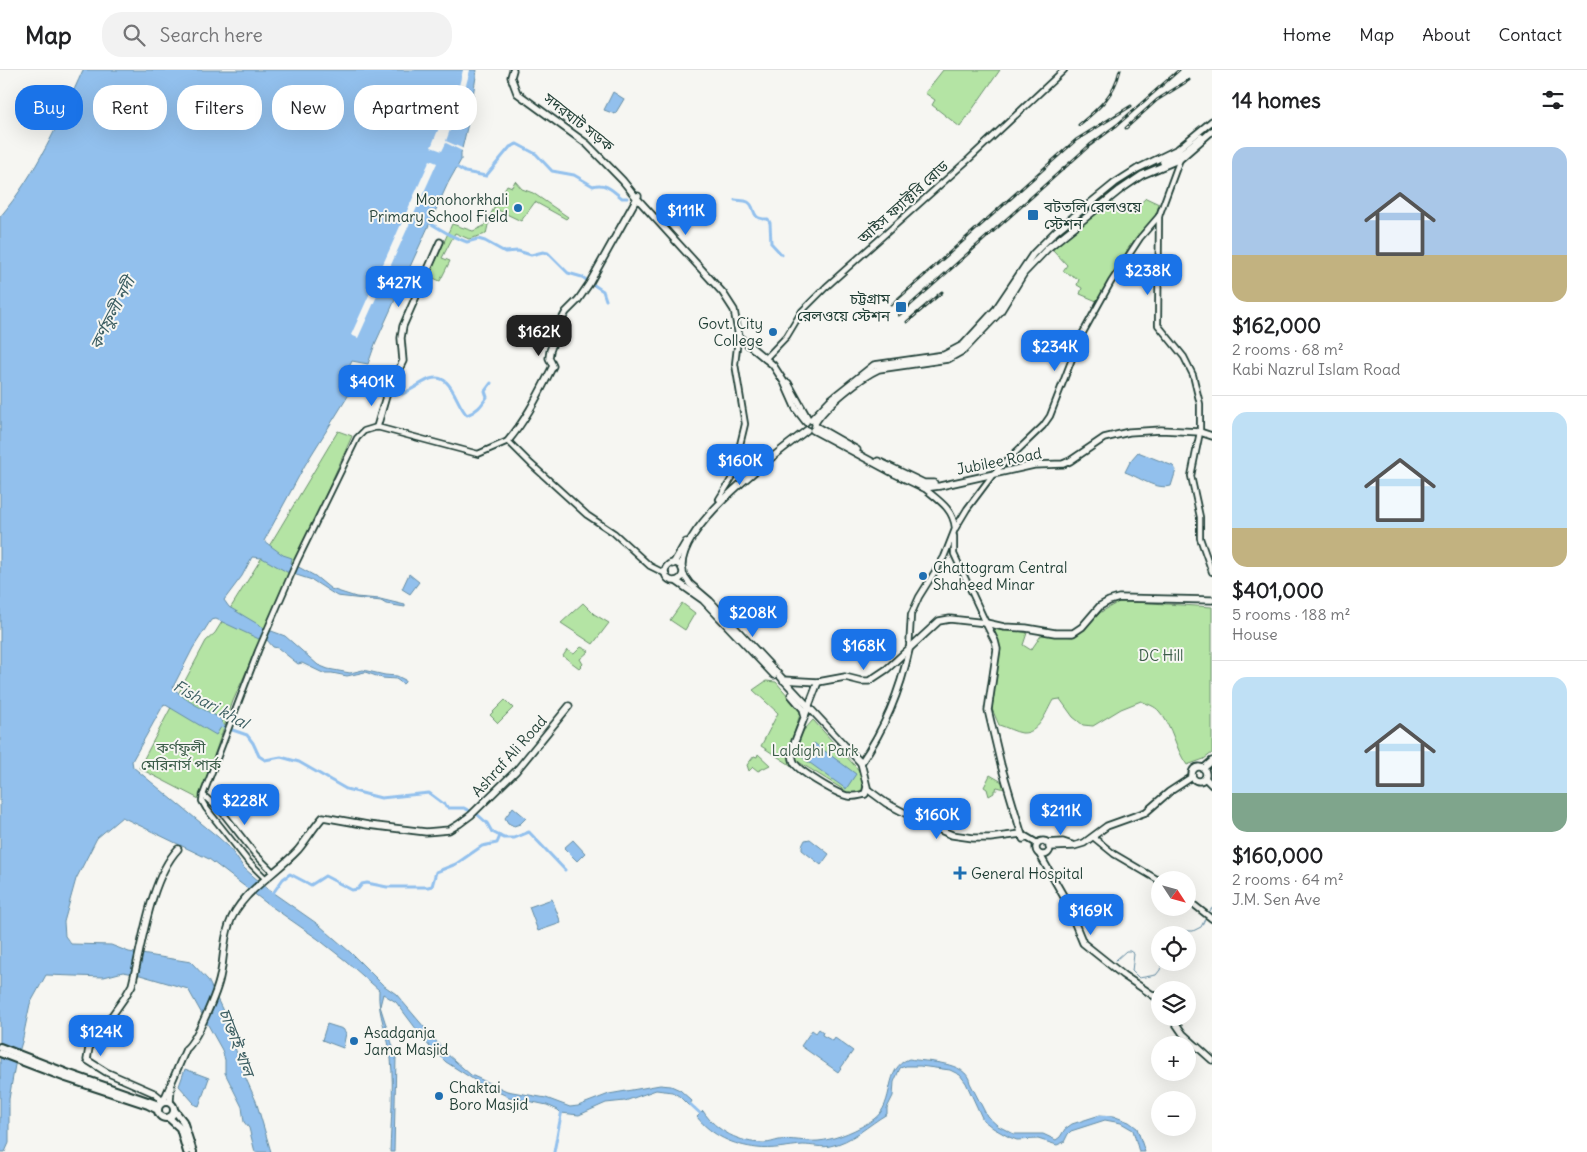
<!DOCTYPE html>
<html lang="en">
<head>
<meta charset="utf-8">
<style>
	body { margin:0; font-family:Delius,"Noto Sans Bengali",sans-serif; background:#f2f2f2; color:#202124; height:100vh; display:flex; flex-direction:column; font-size:19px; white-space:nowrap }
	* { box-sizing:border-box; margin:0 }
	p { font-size:16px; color:#757577 }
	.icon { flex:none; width:28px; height:28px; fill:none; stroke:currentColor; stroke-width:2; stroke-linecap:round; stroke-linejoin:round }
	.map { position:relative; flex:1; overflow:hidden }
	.panel { display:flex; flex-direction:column; background:#fff; width:375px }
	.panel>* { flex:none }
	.hud { position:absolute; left:15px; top:15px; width:475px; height:45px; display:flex; gap:10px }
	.needle { width:32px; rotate:126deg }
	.tools { position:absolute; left:1151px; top:801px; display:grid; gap:10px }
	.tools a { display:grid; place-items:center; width:45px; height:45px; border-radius:50%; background:#fff; box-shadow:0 5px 20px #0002; font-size:25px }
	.price { position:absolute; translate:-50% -42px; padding:0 11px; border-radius:10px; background:#1a73e8; color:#fff; font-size:16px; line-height:32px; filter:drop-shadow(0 1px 2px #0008) }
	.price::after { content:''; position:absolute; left:50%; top:30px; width:15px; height:11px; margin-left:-8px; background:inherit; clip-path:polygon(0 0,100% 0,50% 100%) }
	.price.on { background:#222; color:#fff }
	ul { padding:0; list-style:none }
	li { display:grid; align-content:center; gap:10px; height:265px; padding:0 20px }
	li+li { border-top:1px solid #e0e0e0 }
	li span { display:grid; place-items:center; height:155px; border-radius:15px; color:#555 }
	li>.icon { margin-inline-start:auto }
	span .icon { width:90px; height:90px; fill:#fffc; stroke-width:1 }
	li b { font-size:21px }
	h2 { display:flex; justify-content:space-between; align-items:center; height:60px; padding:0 20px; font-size:21px }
	.tag { padding:0 18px; border-radius:20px; background:#fff; box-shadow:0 5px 20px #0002; font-size:18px; line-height:45px }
	.tag.on { background:#1a73e8; color:#fff }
	header { display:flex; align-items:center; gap:30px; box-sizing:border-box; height:70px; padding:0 25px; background:#fff; border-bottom:1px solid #e0e0e0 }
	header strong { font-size:24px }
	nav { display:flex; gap:28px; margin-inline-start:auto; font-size:18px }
	.search { width:350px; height:45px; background:#f2f2f2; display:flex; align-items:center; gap:12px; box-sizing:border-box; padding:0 18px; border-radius:20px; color:#757577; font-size:19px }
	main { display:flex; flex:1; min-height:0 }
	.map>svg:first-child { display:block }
</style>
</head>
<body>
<header>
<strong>Map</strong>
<div class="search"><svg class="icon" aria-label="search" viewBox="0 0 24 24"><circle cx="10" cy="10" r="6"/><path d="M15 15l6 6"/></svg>Search here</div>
<nav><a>Home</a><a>Map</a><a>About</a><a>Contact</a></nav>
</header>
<main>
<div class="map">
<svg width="1212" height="1082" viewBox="0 0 1212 1082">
	<rect width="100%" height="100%" fill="#f6f6f2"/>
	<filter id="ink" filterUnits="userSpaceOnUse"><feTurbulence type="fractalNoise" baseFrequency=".02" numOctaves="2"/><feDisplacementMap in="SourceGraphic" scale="10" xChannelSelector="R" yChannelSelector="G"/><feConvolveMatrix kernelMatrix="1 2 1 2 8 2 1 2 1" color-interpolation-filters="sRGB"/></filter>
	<g filter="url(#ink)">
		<g fill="#b4e4a4" stroke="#6a906c">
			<path d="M943 0H1000L960 57 932 35 935 30 925 23Z"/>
			<path d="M515 111 522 119 533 123 568 147 566 149 535 132 521 151 498 140 488 155 486 164 469 169 455 163 442 188 450 191 440 211 429 206 452 154 473 161 484 156 507 115 512 117Z"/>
			<path d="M1146 128 1159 134 1156 146 1144 158 1129 177 1099 232 1080 224 1082 218 1077 215 1079 209 1063 201 1067 195 1053 180 1055 177 1111 132 1129 144Z"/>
			<path d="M338 361 352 366 233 631 199 729 139 698 206 571 215 563 274 468Z"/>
			<path d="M1120 531 1212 537V683L1204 689 1187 695C1175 679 1173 656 1159 641 1155 636 1147 634 1141 631L1121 639 1093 656 1083 655 1073 647 1060 629 1053 630C1046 642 1039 664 1022 663 1015 662 1006 657 999 655L992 639 999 574 992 555 1027 563 1023 575 1031 580 1042 564 1073 567 1101 542Z"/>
			<path d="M583 533 594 544 609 553 593 574 561 553Z"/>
			<path d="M682 533 695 543 685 560 670 550Z"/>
			<path d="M581 577 589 581 580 589 583 594 579 598 563 586 567 580 574 584Z"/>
			<path d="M766 611 776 612 801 641 788 683 792 696 761 676 778 643 753 620Z"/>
			<path d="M505 630 513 638 498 653 490 645Z"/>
			<path d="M813 650 864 706 862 720 852 725 794 689 798 667Z"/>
			<path d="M758 684 770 695 758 701 753 697 749 701 747 695 754 686 757 687Z"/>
			<path d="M990 705 1004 713 1005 719 997 717 996 718 997 720H994V723L989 726 987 719 984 717Z"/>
		</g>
		<g fill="#92c0ed" stroke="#648ca3">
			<path d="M83 0H477L470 45 461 83V90L448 113 375 274 368 294 352 291C346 303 345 308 353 318L305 395 264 471 283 485 292 488 291 493 315 506 331 519 356 527 380 529 405 535V537L386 534 381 531 337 526 312 510 287 502 262 488 252 487 242 506 224 530 229 537 266 559 285 566 318 595 328 599 350 603 363 600 385 605 397 606 405 610V612L403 614 396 609 382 608 365 602 347 606 332 603H323L302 593 298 594 278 578 273 577 267 570 263 568 259 569 216 549 211 550 193 578 173 617C185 632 204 639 220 648L223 654 216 665 164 634 132 691 133 697 218 767 229 777 244 798 269 820 319 855 351 883 383 915 396 924 447 984 471 1005 507 1021 546 1028 570 1037 578 1036 609 1024 660 1015 671 1016 680 1020 692 1031 689 1036 679 1026 672 1022 656 1020 625 1031 606 1033 579 1045 561 1043 558 1040 547 1035 509 1027 479 1013 446 992 429 976 396 932 383 924 380 936 396 986 394 1082H390C391 1051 394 1019 391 989 389 965 377 946 379 920L346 891 318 869 265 832 209 789 122 747 97 768 76 809 64 852 65 866 71 874 111 875 129 882 191 892 208 910 223 941 243 1002 256 1031 271 1082H255L249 1058 244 1052 242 1037 225 1003V990L222 980 188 919 140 905 123 902 104 907 46 905 30 934 22 972 15 995 9 1029V1073L5 1082H0V147C36 104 60 51 83 0Z"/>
			<path d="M613 22 624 29 615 44 604 40Z"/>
			<path d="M1138 382 1173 396 1176 400 1171 416C1155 420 1139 407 1125 402L1131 390Z"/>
			<path d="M409 504 419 512 410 524 402 519Z"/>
			<path d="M814 673 856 704 846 719 803 688Z"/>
			<path d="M513 737 526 748 520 754 514 756 508 753 505 748Z"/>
			<path d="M810 769 829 784 821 795 802 780V776L805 770Z"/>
			<path d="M573 770 585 783 577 791 564 778Z"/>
			<path d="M552 829 561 853 538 861 529 837Z"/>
			<path d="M327 954 343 959 346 963 343 978 322 970Z"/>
			<path d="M819 959 823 962 822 965 833 971 835 968 853 981 838 1002 801 976 812 960 816 963Z"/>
			<path d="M909 989C926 992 967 991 970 1013L987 1046 998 1056 1014 1064H1043L1056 1070 1060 1067 1065 1059 1072 1054 1100 1045 1113 1046 1129 1052 1137 1058 1145 1082H1139L1133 1060 1121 1053 1105 1050 1071 1061 1068 1064 1064 1072 1057 1075 1038 1069 1017 1070 1009 1067 993 1058 983 1050 966 1013 960 1005 950 1000 920 996H906L900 998 894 1012 893 1026 887 1038V1044C868 1055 852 1072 830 1076 822 1078 812 1075 803 1075 788 1076 772 1080 757 1078 733 1075 712 1066 697 1047L703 1041C716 1061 740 1073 764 1073 770 1073 774 1071 779 1070 792 1068 805 1072 818 1071 835 1070 860 1059 874 1049 896 1033 883 998 909 989Z"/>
			<path d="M185 999 209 1008 199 1036 193 1034 194 1033 179 1016Z"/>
		</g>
		<g fill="#f6f6f2">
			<path d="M463 0H470L457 49 451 47Z"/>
			<path d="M441 53 444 54 443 57 450 60 446 71 464 79V82L446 73 442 81 431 77Z"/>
			<path d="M430 90 437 93 358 268 351 265Z"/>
		</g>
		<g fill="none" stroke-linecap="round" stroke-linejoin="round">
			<g stroke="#648ca3" stroke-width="1">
				<path d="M1208 844 1212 838"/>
				<path d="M1178 865 1182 861H1193L1201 857 1206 847"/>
				<path d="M1116 890 1126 881H1130L1134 884 1132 901 1139 908 1156 905 1160 900 1162 892"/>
			</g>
			<g stroke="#92c0ed" stroke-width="3">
				<path d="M453 95 465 102 486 106 510 77 517 74 536 84 552 101 574 105 593 116C605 112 612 120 622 128H627"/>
				<path d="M735 130C739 131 744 130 748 132 757 137 749 150 768 149L770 153 771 173 782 185"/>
				<path d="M428 152 452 166 467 172 478 169 485 171 505 182 518 181 531 185 543 182 548 183 568 203 582 207 603 221 606 230"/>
				<path d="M343 301 402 324C412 320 422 312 430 309 452 302 455 333 467 345 477 341 481 336 487 327L485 321 491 313"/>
				<path d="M218 655 247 665 253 673 259 686 265 690 281 687 299 692 346 719 381 728 429 723 449 738H464L478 745 487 753 492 762 504 768H514L529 762 565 800"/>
				<path d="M271 826 283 809 290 804 311 815 325 806 352 820 358 819 362 814 367 813 387 817H428L432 816 436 802 456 794 482 776 497 773 500 766"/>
				<path d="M690 1034 702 1045"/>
				<path d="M554 1082 562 1040"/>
			</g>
			<defs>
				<g id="minor">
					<path d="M1180 89 1159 146 1158 255 1184 287 1193 305 1200 334V362L1191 406 1200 447V468L1212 502"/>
					<path d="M765 289 787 266 802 241 826 217 969 89 1064 0"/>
					<path d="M924 418C938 430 953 438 955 458"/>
					<path d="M719 429 732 408 745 354 735 294 738 269 740 266"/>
					<path d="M954 466V484L986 553"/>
					<path d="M909 579 911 545 919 527 944 487 955 459 967 439 994 403 1043 356 1050 346 1080 268 1111 212 1140 168 1159 146"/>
					<path d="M203 725 222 742 255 784 273 802"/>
					<path d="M1093 767 1114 784 1160 811"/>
					<path d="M266 809 247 790 206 738 202 731 203 725 258 581 297 491 357 368 364 361 377 357 478 384 508 371 531 394 587 445 614 463 650 496 666 504"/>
					<path d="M1188 830 1212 849"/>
				</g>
				<g id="major">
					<path d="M513 0 511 7 517 23 587 74 623 111 635 126 723 223 734 240 739 267 773 295 784 312 796 339 806 352"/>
					<path d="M1163 92 1184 81 1201 67"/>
					<path d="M788 313 808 349"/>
					<path d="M811 350 830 330 874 295 944 285 963 275 996 239 1033 184 1056 161 1115 113 1137 99 1178 79 1212 51"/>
					<path d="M815 353C825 336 861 307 879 299L948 289 964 280 1000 242 1024 203 1048 178 1120 120 1142 105 1180 89 1212 61"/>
					<path d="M815 356 857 380"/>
					<path d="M377 357 387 323 403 291 401 268 403 256 440 172"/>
					<path d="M813 360 895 404 924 418 940 416 1034 395 1063 394 1070 391 1104 368 1129 362 1161 360 1200 362 1212 366"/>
					<path d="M508 371C528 347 539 323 553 296L549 288 550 281 561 251 566 242 578 230 589 214 638 126"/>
					<path d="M878 391 924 413H934"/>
					<circle cx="674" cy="502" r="9"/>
					<path d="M673 494 686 472"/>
					<path d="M682 499C678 455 775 385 807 360"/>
					<path d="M683 504 690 514 710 531 861 693 867 717 865 724"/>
					<path d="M676 511 703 530 774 605"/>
					<path d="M986 553 995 571 997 579 988 640 1001 695 1023 769"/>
					<path d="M783 610 818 612 845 607 861 611H869L887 599 939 551 950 549 986 553 1004 557 1026 558 1055 563H1073L1082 557 1100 536 1109 531 1119 528 1212 530"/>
					<path d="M818 612 792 679C792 683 792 690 795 694 801 702 839 726 849 726 855 727 860 725 865 724"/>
					<path d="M791 625 803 639 805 646"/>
					<path d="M861 693C885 658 900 622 909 580"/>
					<circle cx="1199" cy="704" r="7"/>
					<path d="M1204 698 1212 691"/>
					<path d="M1205 708 1212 715"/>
					<path d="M867 719 886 733 922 752 952 765 973 768H990L1021 764 1038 774"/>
					<circle cx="1043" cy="778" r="7"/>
					<path d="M1046 773 1063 772 1072 775"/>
					<path d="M1049 777 1074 776 1084 773 1107 756 1146 742 1169 722 1192 707"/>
					<path d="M1040 785 1064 827 1083 873 1123 905 1160 930"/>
					<path d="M1172 948 1183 964 1212 990"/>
					<path d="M163 1032 186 979C197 970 217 922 220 907 224 890 223 872 229 855 239 823 276 804 298 780 307 769 314 757 323 747L368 755 426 762 449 760 459 754 471 745 516 701 569 636"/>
					<path d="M170 1032 171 1017"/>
					<path d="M161 1033 159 1027 154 1023 106 1002 87 990 89 978 125 927 132 915C142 875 150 809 178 779"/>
				</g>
				<g id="highway">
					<path d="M0 977 67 1003 159 1035"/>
					<path d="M0 983 66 1008 148 1035 158 1040"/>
					<circle cx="166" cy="1040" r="8"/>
					<path d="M175 1041 183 1051 193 1082"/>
					<path d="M169 1048 180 1058 187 1082"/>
				</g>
			</defs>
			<use href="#minor" stroke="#1f3d34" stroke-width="8"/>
			<use href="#major" stroke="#1f3d34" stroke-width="9"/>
			<use href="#highway" stroke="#1f3d34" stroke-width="10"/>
			<use href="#minor" stroke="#f6f6f2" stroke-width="4.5"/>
			<use href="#major" stroke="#f6f6f2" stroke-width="5.5"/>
			<use href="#highway" stroke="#f6f6f2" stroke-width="6"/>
			<defs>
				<g id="rail">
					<path d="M1079 55C1098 39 1114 26 1120 0"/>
					<path d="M1126 58 1157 30 1189 10"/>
					<path d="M891 235 1076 70 1131 36"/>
					<path d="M899 245 1090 75 1117 55 1179 0"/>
					<path d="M907 252 942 222"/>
				</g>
			</defs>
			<use href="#rail" stroke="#1f3d34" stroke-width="3"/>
			<use href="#rail" stroke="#f6f6f2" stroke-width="1" stroke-dasharray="4" stroke-linecap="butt"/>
		</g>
	</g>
	<g fill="#1f6fb2" stroke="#f6f6f2" stroke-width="2">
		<circle cx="518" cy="138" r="5"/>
		<rect x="1027" y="139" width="12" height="12" rx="2.5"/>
		<rect x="895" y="231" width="12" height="12" rx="2.5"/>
		<circle cx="773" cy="262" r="5"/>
		<circle cx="923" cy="506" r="5"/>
		<path d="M957.5 795.5h5v5h5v5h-5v5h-5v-5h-5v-5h5z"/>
		<circle cx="354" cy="971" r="5"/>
		<circle cx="439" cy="1026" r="5"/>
	</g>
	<g text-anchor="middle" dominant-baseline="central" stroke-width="4" stroke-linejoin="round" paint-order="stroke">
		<g font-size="15" fill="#1f3d34" stroke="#f6f6f2">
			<text transform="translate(579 52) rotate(38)">সদরঘাট সড়ক</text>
			<text transform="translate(903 132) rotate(-42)">আইস ফ্যাক্টরি রোড</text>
			<text transform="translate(999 391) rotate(-11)">Jubilee Road</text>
			<text transform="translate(509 686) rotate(-48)">Ashraf Ali Road</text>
		</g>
		<g font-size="15" fill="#1f3d34" stroke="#f6f6f2" text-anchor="start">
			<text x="508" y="129" text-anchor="end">Monohorkhali<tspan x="508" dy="17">Primary School Field</tspan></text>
			<text x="1044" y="136">বটতলি রেলওয়ে<tspan x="1044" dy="17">স্টেশন</tspan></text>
			<text x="890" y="228" text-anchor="end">চট্টগ্রাম<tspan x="890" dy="17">রেলওয়ে স্টেশন</tspan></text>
			<text x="763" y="253" text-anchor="end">Govt. City<tspan x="763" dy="17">College</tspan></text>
			<text x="933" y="497">Chattogram Central<tspan x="933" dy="17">Shaheed Minar</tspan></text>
			<text x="971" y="803">General Hospital</text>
			<text x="364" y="962">Asadganja<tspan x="364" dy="17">Jama Masjid</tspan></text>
			<text x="449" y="1017">Chaktai<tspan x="449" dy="17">Boro Masjid</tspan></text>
		</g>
		<g font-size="15" fill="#3d5e4a" stroke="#f6f6f2">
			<text x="1161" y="585">DC Hill</text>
			<text x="181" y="677">কর্ণফুলী<tspan x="181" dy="17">মেরিনার্স পার্ক</tspan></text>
			<text x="815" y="680">Laldighi Park</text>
		</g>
		<g font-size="16" font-style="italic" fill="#3c5e62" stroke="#f6f6f2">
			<text transform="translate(112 243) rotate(-63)">কর্ণফুলী নদী</text>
			<text transform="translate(211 634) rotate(29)">Fishari khal</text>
			<text transform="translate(237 972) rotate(69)">চাক্তাই খাল</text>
		</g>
	</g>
</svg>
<div class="tools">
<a><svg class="needle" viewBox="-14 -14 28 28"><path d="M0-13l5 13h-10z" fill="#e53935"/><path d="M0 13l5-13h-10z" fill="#757577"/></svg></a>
<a><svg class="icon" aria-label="locate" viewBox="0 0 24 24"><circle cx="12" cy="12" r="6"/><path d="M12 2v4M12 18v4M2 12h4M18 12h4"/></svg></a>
<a><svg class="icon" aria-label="layers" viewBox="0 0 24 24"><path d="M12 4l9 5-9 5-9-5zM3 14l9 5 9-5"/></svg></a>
<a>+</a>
<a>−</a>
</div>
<b class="price" style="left:686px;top:166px">$111K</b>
<b class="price" style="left:1148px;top:226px">$238K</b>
<b class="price" style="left:399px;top:238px">$427K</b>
<b class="price on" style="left:539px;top:287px">$162K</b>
<b class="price" style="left:1055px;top:302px">$234K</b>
<b class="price" style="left:372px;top:337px">$401K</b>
<b class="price" style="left:740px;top:416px">$160K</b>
<b class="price" style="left:753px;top:568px">$208K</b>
<b class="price" style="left:864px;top:601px">$168K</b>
<b class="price" style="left:245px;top:756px">$228K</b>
<b class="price" style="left:1061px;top:766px">$211K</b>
<b class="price" style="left:937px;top:770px">$160K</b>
<b class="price" style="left:1091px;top:866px">$169K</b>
<b class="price" style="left:101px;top:987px">$124K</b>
<div class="hud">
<a class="tag on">Buy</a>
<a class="tag">Rent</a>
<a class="tag">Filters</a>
<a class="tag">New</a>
<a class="tag">Apartment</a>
</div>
</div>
<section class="panel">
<h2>14 homes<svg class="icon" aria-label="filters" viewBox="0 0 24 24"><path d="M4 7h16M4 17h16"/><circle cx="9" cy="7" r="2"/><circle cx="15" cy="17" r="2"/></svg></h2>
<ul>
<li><span style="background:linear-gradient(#a9c7e8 70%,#c2b280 0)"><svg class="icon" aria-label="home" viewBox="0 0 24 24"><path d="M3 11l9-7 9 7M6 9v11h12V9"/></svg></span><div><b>$162,000</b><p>2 rooms · 68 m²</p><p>Kabi Nazrul Islam Road</p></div></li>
<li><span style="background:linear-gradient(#bfe0f5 75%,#c2b280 0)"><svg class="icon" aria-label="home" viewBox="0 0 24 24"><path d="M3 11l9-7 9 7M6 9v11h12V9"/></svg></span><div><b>$401,000</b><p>5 rooms · 188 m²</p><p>House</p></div></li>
<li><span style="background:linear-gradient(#bfe0f5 75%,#7fa58c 0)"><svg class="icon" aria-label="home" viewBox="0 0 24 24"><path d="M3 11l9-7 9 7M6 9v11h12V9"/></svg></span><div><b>$160,000</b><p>2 rooms · 64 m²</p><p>J.M. Sen Ave</p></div></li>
</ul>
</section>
</main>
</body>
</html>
